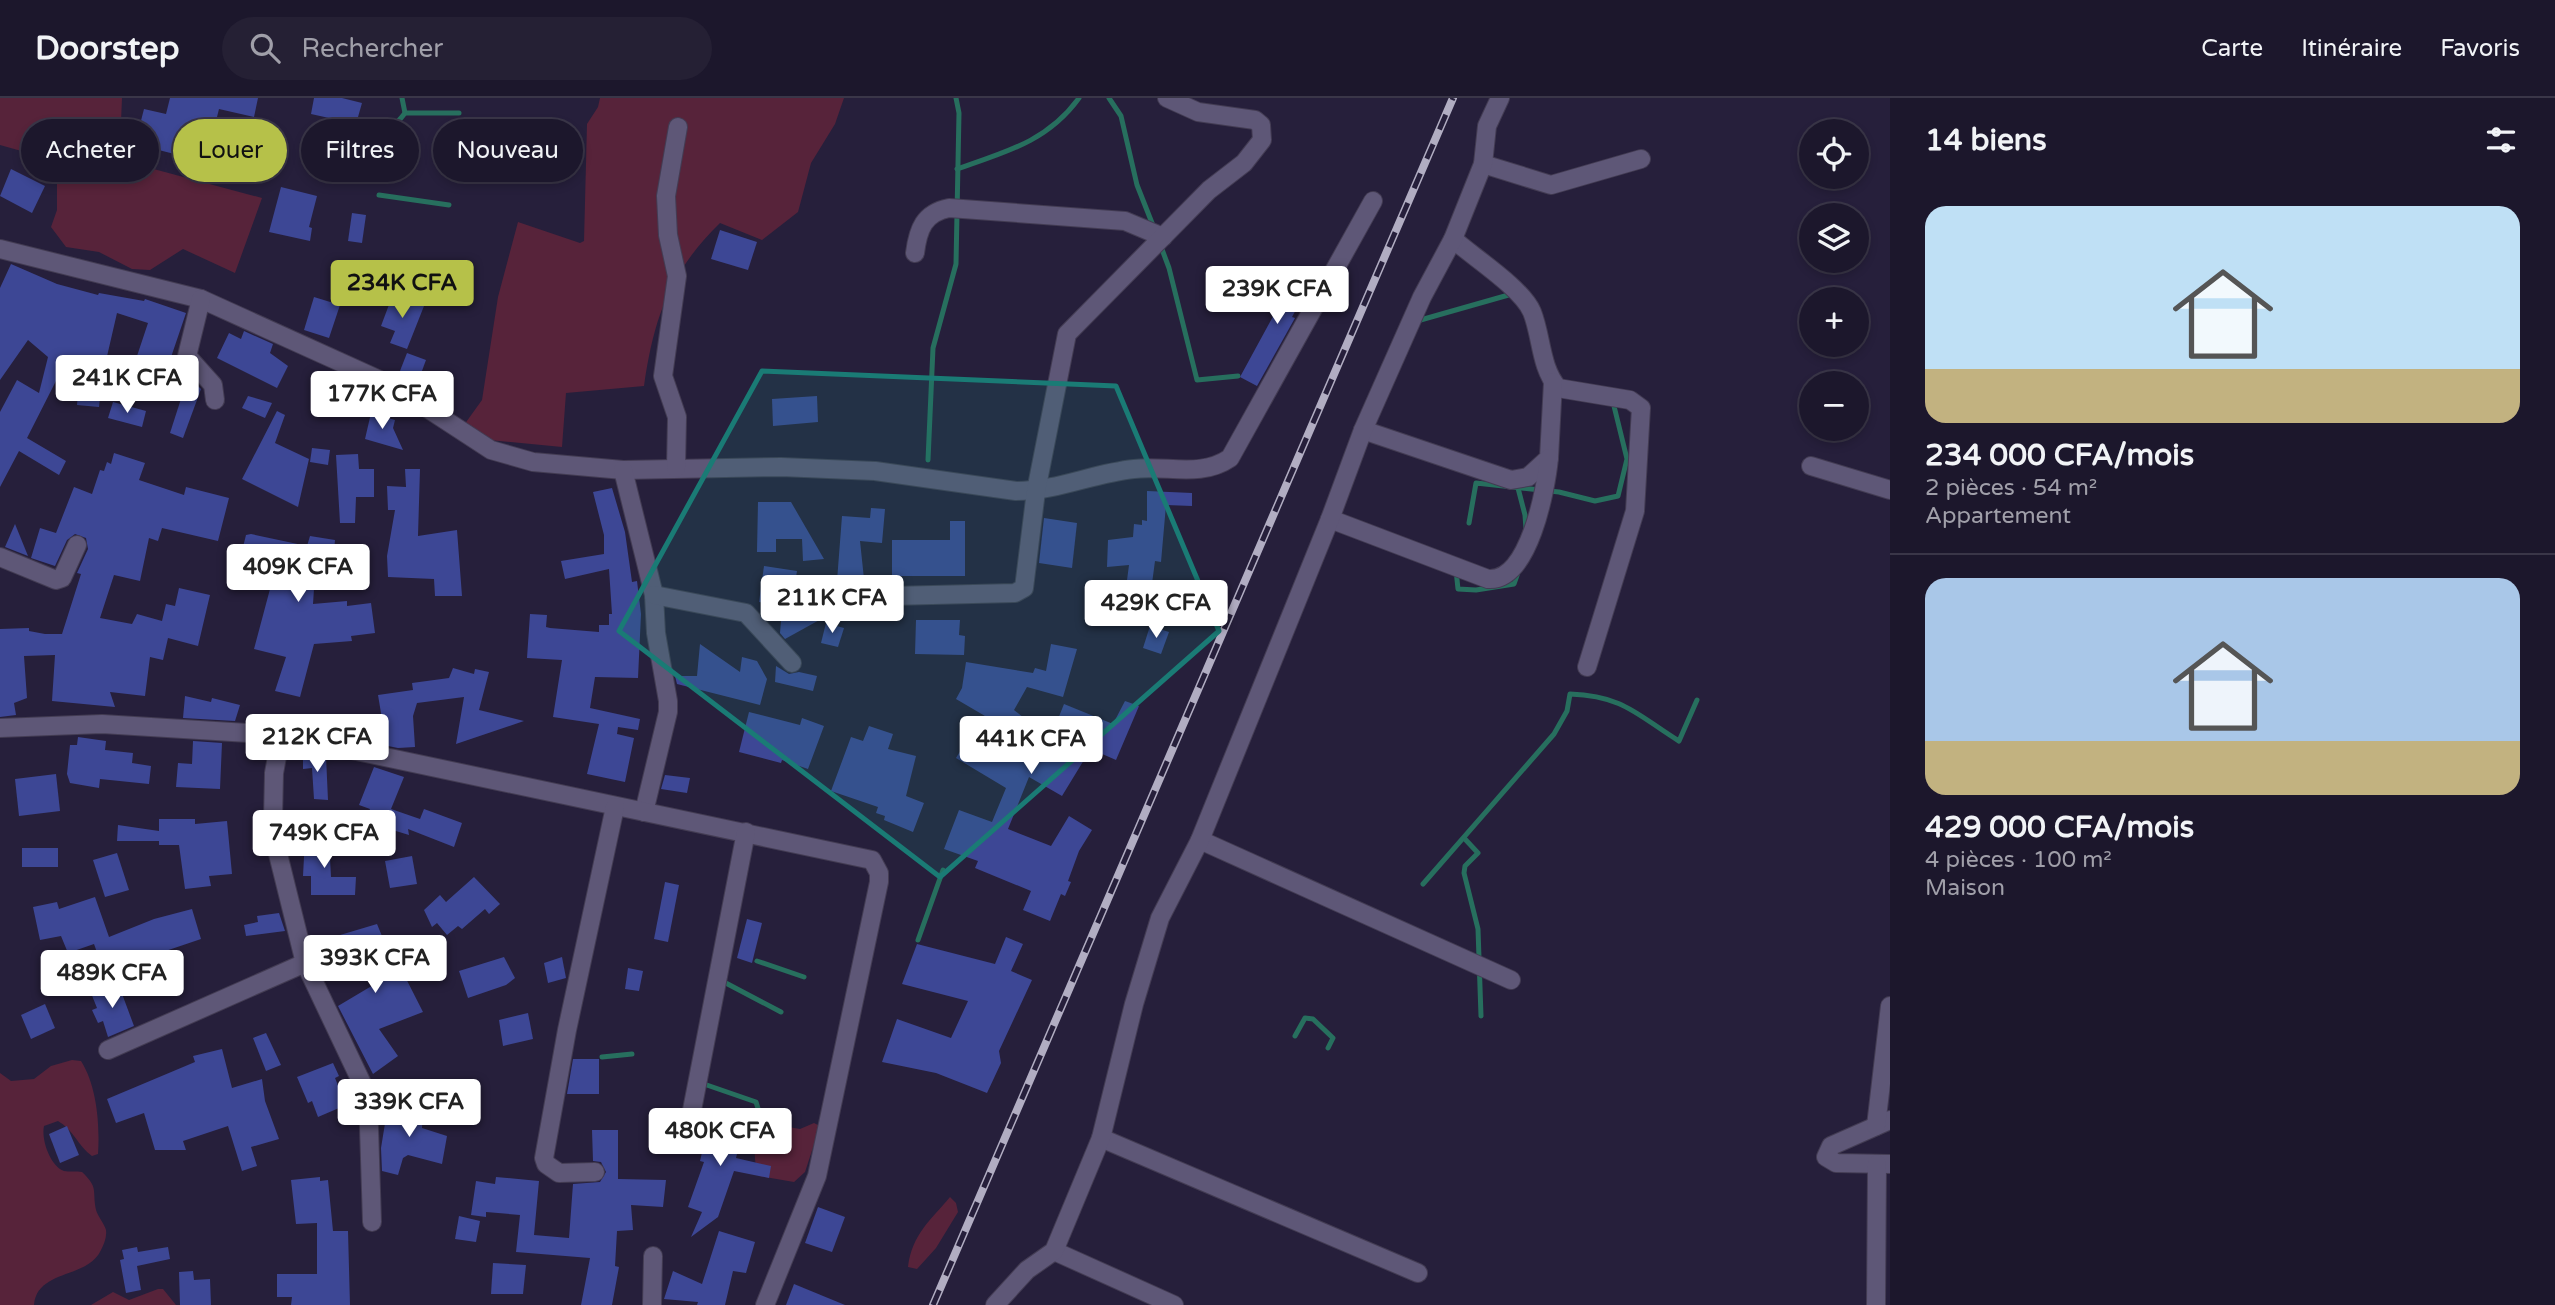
<!DOCTYPE html>
<html lang="fr">
<head>
<meta charset="utf-8">
<style>
	body { margin:0; font-family:"Varela Round",sans-serif; background:#252034; color:#f1f3f6; height:100vh; display:flex; flex-direction:column; font-size:26px; white-space:nowrap }
	* { box-sizing:border-box; margin:0 }
	p { font-size:23px; color:#a09fa9 }
	.icon { flex:none; width:38px; height:38px; fill:none; stroke:currentColor; stroke-width:2; stroke-linecap:round; stroke-linejoin:round }
	.map { position:relative; flex:1; overflow:hidden }
	.drawer { display:flex; flex-direction:column; background:#1c172c; width:665px }
	.drawer>* { flex:none }
	.hud { position:absolute; left:21px; top:21px; width:665px; height:63px; display:flex; gap:14px }
	.tools { position:absolute; left:1799px; top:21px; display:grid; gap:14px }
	.tools a { display:grid; place-items:center; width:70px; height:70px; border-radius:50%; background:#1c172c; box-shadow:0 4px 10px #0003,0 0 0 2px #3a3648; font-size:35px }
	.price { position:absolute; translate:-50% -60px; padding:0 16px; border-radius:7px; background:#fff; color:#222; font-size:23px; line-height:46px; filter:drop-shadow(0 2px 4px #0008) }
	.price::after { content:''; position:absolute; left:50%; top:42px; width:21px; height:16px; margin-left:-10px; background:inherit; clip-path:polygon(0 0,100% 0,50% 100%) }
	.price.on { background:#b6c149; color:#111 }
	ul { padding:0; list-style:none }
	li { display:grid; align-content:center; gap:14px; height:371px; padding:0 35px }
	li+li { border-top:2px solid #3a3648 }
	li span { display:grid; place-items:center; height:217px; border-radius:21px; color:#555 }
	li>.icon { margin-inline-start:auto }
	span .icon { width:126px; height:126px; fill:#fffc; stroke-width:1 }
	li b { font-size:30px }
	h2 { display:flex; justify-content:space-between; align-items:center; height:84px; padding:0 35px; font-size:30px }
	.chip { padding:0 24px; border-radius:32px; background:#1c172c; box-shadow:0 4px 10px #0003,0 0 0 2px #3a3648; font-size:24px; line-height:63px }
	.chip.on { background:#b6c149; color:#111 }
	header { display:flex; align-items:center; gap:42px; box-sizing:border-box; height:98px; padding:0 35px; background:#1c172c; border-bottom:2px solid #3a3648 }
	header strong { font-size:33px }
	nav { display:flex; gap:38px; margin-inline-start:auto; font-size:24px }
	.search { width:490px; height:63px; background:#252034; display:flex; align-items:center; gap:18px; box-sizing:border-box; padding:0 24px; border-radius:38px; color:#a09fa9; font-size:26px }
	main { display:flex; flex:1; min-height:0 }
	.map>svg:first-child { display:block }
</style>
</head>
<body>
<header>
<strong>Doorstep</strong>
<div class="search"><svg class="icon" aria-label="search" viewBox="0 0 24 24"><circle cx="10" cy="10" r="6"/><path d="M15 15l6 6"/></svg>Rechercher</div>
<nav><a>Carte</a><a>Itinéraire</a><a>Favoris</a></nav>
</header>
<main>
<div class="map">
<svg width="1890" height="1207" viewBox="0 0 1890 1207">
	<rect width="100%" height="100%" fill="#261f3b"/>
	<g fill="#57233a">
		<path d="M0 0H122L120 48 135 66 262 100 235 175 183 151 150 172 132 171 99 154 66 149 51 129 57 112V63L0 47Z"/>
		<path d="M600 0H844L835 26 811 65 798 114 762 142 720 125C670 174 654 219 644 288L566 295 562 349 489 342 464 327 482 302 498 199 518 124 580 145 584 143 587 26 598 9Z"/>
		<path d="M72 962 81 963C97 988 100 1027 98 1056L92 1058C78 1048 73 1031 58 1023L44 1028C41 1041 50 1068 64 1073 69 1074 77 1073 82 1074 99 1090 92 1092 96 1112 98 1119 104 1125 106 1132 107 1139 104 1146 101 1152 88 1181 37 1171 34 1207H0V975L11 983 34 981 51 968Z"/>
		<path d="M761 1024 800 1031 814 1025 820 1028 805 1074 794 1084 759 1078C753 1066 753 1035 761 1024Z"/>
		<path d="M950 1099 956 1105 958 1114 936 1150 917 1171 908 1169C912 1136 931 1122 950 1099Z"/>
		<path d="M158 1191H163L176 1207H91L113 1194 129 1202Z"/>
	</g>
	<g fill="none" stroke-linecap="round" stroke-linejoin="round">
		<g stroke="#276f5e" stroke-width="5">
			<path d="M1109 0 1121 18 1137 87 1154 130"/>
			<path d="M405 15H459"/>
			<path d="M370 31C388 32 394 30 405 15L402 0"/>
			<path d="M957 71C1006 54 1048 43 1079 0"/>
			<path d="M379 97 449 107"/>
			<path d="M1160 146 1169 170 1197 282 1238 278"/>
			<path d="M1417 223 1512 196"/>
			<path d="M928 362 933 250 956 166 959 15 956 0"/>
			<path d="M1518 390 1525 417 1526 431"/>
			<path d="M1469 425 1476 385 1559 394 1595 403 1618 398 1627 361 1613 304"/>
			<path d="M1456 472 1458 491 1476 492 1514 486 1520 469"/>
			<path d="M1464 740 1478 755 1465 768 1464 775 1478 831 1481 918"/>
			<path d="M1423 786 1554 636 1567 613 1570 596C1624 598 1637 617 1679 643L1697 602"/>
			<path d="M918 842 943 772"/>
			<path d="M757 863 804 879"/>
			<path d="M722 883 781 914"/>
			<path d="M1295 938 1305 920 1313 921 1333 940 1328 950"/>
			<path d="M602 959 632 956"/>
			<path d="M701 985 756 1004 762 1023"/>
		</g>
	</g>
	<g fill="#3d4795">
		<path d="M170 0H258L254 19 219 11 212 39 265 43 258 66 202 63 135 46 144 11 166 16Z"/>
		<path d="M314 0H342L362 5 356 26 311 16Z"/>
		<path d="M11 71 45 88 32 115 0 98Z"/>
		<path d="M281 89 317 98 309 129 312 130 310 143 269 134Z"/>
		<path d="M352 115 366 117 362 145 348 143Z"/>
		<path d="M720 132 757 144 748 172 711 161Z"/>
		<path d="M11 166 57 186 98 197 99 195 144 203 145 201 186 215 167 271 136 261 148 225 117 215 102 280 99 309 77 307 79 284 58 279 27 340 66 363 59 377 19 353 0 389V314L17 282 39 295 48 259 28 242 0 282V190Z"/>
		<path d="M1293 170 1313 180 1292 219 1295 220 1257 288 1240 279 1283 200 1278 198Z"/>
		<path d="M393 196 424 208 407 251 390 245 395 233 381 228Z"/>
		<path d="M314 199 340 207 329 240 304 232Z"/>
		<path d="M244 233 273 246 270 255 288 268 277 290 217 260 229 235 241 241Z"/>
		<path d="M407 255 426 262 416 289 398 278Z"/>
		<path d="M188 279 201 291 183 340 170 335Z"/>
		<path d="M248 298 272 305 265 320 242 310Z"/>
		<path d="M817 298 818 324 773 328 772 301Z"/>
		<path d="M113 304 146 313 142 329 108 320Z"/>
		<path d="M277 313 285 317 275 345 309 361 298 409 242 381Z"/>
		<path d="M371 315 395 322 393 330 403 352 365 341Z"/>
		<path d="M312 350 330 352 328 367 310 364Z"/>
		<path d="M114 355 145 365 139 382 184 397 186 389 229 400 218 443 162 430 158 443 149 440 140 483 114 477 100 520 132 526 137 516 162 523 166 506 175 508 179 490 210 497 198 548 168 540 163 562 150 559 145 598 110 594 115 609 52 603 55 557 24 558 27 600 14 605 16 617 0 619V531L29 530V533L45 536H62L81 476 77 475 88 451 86 440 75 436 67 442 55 468 31 460 40 430 56 435 74 389 92 396 100 372 104 373 107 364 111 366Z"/>
		<path d="M358 356 359 371H374V399H356L355 425H340L336 357Z"/>
		<path d="M405 371H420L418 438 457 432 462 498H435L434 481 388 479 387 458 395 412H388L387 388 406 389Z"/>
		<path d="M612 390 625 434 632 484 637 483 641 516 638 580 595 579 590 610 640 621 638 632 618 629 617 636 634 640 625 684 587 676 599 626 553 619 562 562 527 560 530 516 547 517 546 529 550 530 599 534V527H609V516H612L609 471 565 481 561 463 604 456V437L593 394Z"/>
		<path d="M1147 393 1192 395V408L1166 407 1161 464 1155 463 1151 493 1126 490 1129 467 1107 469 1108 442 1133 439 1134 426 1142 427V422L1147 423Z"/>
		<path d="M758 404H791L824 461 803 463 802 441H776V454H757Z"/>
		<path d="M871 410 885 411 882 445 860 443 864 481 837 483 842 418 870 420Z"/>
		<path d="M1044 420 1077 425 1072 470 1039 465Z"/>
		<path d="M950 423H965V478H892V442H950Z"/>
		<path d="M15 426 28 458 5 449Z"/>
		<path d="M251 436 307 448 310 438 335 442 332 476 315 475 313 506 347 503V508L371 505 375 535 351 538 352 543 314 546 300 599 275 593 286 559 254 551 270 491 235 481 246 437Z"/>
		<path d="M764 468 797 473 791 509 759 504Z"/>
		<path d="M782 512 823 520 785 541 780 535Z"/>
		<path d="M916 522H960L959 537 965 538 964 557 915 556Z"/>
		<path d="M826 525 844 530 838 549 821 545Z"/>
		<path d="M1150 528 1169 534 1161 556 1143 550Z"/>
		<path d="M700 546 740 574 742 559 757 563 767 581 760 607 677 586 675 578H697Z"/>
		<path d="M1051 546 1077 551 1063 599 1027 589 1014 612 1050 641 1064 606 1113 626 1125 603 1139 608 1116 662 1093 652 1090 658 1087 657 1062 698 1029 679 1008 731 1051 748 1069 718 1092 732 1079 753 1068 783 1071 784 1065 798 1061 796 1050 823 1023 812 1031 793 975 770 978 763 944 751 959 712 992 724 1006 690 956 660 965 645 993 662 1014 635 956 601 962 590 966 564 1033 575 1035 570 1046 573Z"/>
		<path d="M776 568 789 576 799 574 817 578 813 593 775 584Z"/>
		<path d="M453 570 474 576 475 571 489 574 479 612 524 623 456 646 464 599 417 605 413 618 415 649 398 650 383 647 385 643H374L372 621H382L378 597 413 592 412 585 449 580Z"/>
		<path d="M185 598 211 604 212 600 240 607 235 623 183 620Z"/>
		<path d="M749 614 800 627 802 620 824 628 808 671 782 662 781 665 739 654Z"/>
		<path d="M869 628 893 636 888 651 916 658 906 698 924 705 913 734 884 722 885 718 876 715 878 709 831 693 851 639 863 643Z"/>
		<path d="M78 639 106 643 105 652 133 655 132 665 151 668 149 686 100 681 99 690 70 685 67 676 70 647H77Z"/>
		<path d="M193 643 222 645 220 691 176 689 178 665 192 666Z"/>
		<path d="M303 653 326 658 328 702 314 701 312 670 303 671Z"/>
		<path d="M374 669 404 679 391 711 420 721 424 711 462 725 454 749 408 731 409 737 386 730 389 724 368 716 370 711 359 707Z"/>
		<path d="M56 676 60 713 19 718 15 681Z"/>
		<path d="M665 677 690 680 687 695 661 691Z"/>
		<path d="M159 721H195V726L227 723 232 776 209 778 211 788 185 791 179 747H159V743H117L118 727 159 733Z"/>
		<path d="M329 739 331 779H356L355 797H311V778H303L305 740Z"/>
		<rect x="22" y="750" width="36" height="19"/>
		<path d="M117 755 129 792 105 799 93 762Z"/>
		<path d="M412 758 417 786 390 790 385 763Z"/>
		<path d="M474 779 500 806 489 816 485 811 462 831 458 828 447 837 437 825 432 829 424 812 440 797 446 804Z"/>
		<path d="M665 784 679 787 668 844 654 841Z"/>
		<path d="M95 799 109 839 154 821 192 811 201 841 139 862 141 865 111 879 103 859 99 860 94 846 68 855 61 838 40 842 33 809 57 804 59 811Z"/>
		<path d="M279 815 285 833 246 838 244 827 258 824 257 818Z"/>
		<path d="M747 821 762 825 752 865 737 860Z"/>
		<path d="M377 826 389 855 392 853 423 914 379 931 398 958 373 976 338 908 380 883 368 858 343 867 330 840Z"/>
		<path d="M1006 839 1023 846 1011 873 1032 882 999 953 1001 965 987 995 936 975 882 964 897 921 951 940 968 903 902 886 917 846 995 866Z"/>
		<path d="M504 859 515 880 506 887 468 900 459 873Z"/>
		<path d="M562 859 566 880 548 885 544 865Z"/>
		<path d="M628 870 643 873 639 893 625 891Z"/>
		<path d="M118 885 134 928 108 939 103 923 98 925 92 912 97 910 91 895Z"/>
		<path d="M45 906 55 930 31 941 21 917Z"/>
		<path d="M528 915 533 941 503 948 499 922Z"/>
		<path d="M266 935 281 967 266 973 253 940Z"/>
		<path d="M222 951 232 990 262 981 265 1003 279 1041 251 1049 257 1068 242 1073 228 1028 183 1043 186 1052H155L144 1015 116 1025 107 1001 195 964 193 958Z"/>
		<path d="M573 961H599V996H567Z"/>
		<path d="M333 965 339 978 335 980 346 1007 318 1019 312 1003 308 1005 297 979Z"/>
		<path d="M388 1007 423 1009 422 1030 447 1038 442 1066 408 1057 403 1060 398 1077 382 1073 381 1050Z"/>
		<path d="M712 1016 745 1024 736 1060 771 1068 769 1080 734 1073 718 1119 691 1139 702 1114 688 1109 704 1064 700 1063 704 1046 701 1045Z"/>
		<path d="M67 1028 79 1057 60 1065 49 1036Z"/>
		<path d="M592 1032H618V1081L666 1082 663 1109 631 1107 633 1132 617 1133 615 1168 619 1169 612 1207H581L590 1160 516 1154 520 1117 486 1114V1119L471 1117 476 1083 495 1086 496 1079 539 1083 534 1137 569 1140 573 1086 600 1084 606 1074 601 1064 593 1063Z"/>
		<path d="M320 1079V1083L328 1082 333 1133H348L350 1207H291L292 1199H277V1176H317V1125L296 1126 291 1082Z"/>
		<path d="M818 1109 845 1119 832 1154 805 1145Z"/>
		<path d="M459 1118 480 1123 476 1144 455 1141Z"/>
		<path d="M719 1133 755 1144 746 1175 733 1173 725 1207H697L698 1204 664 1201 673 1173 702 1186Z"/>
		<path d="M137 1149 138 1154 168 1149 170 1161 137 1168 141 1192 126 1195 120 1162 124 1161 122 1152Z"/>
		<path d="M493 1165 526 1167 523 1196H491Z"/>
		<path d="M193 1173 194 1182 210 1181 211 1207H180L179 1174Z"/>
		<path d="M794 1186 845 1207H786Z"/>
	</g>
	<g fill="none" stroke-linecap="round" stroke-linejoin="round">
		<defs>
			<g id="minor">
				<path d="M1483 66 1551 87 1641 61"/>
				<path d="M1453 141C1473 159 1522 190 1532 214 1542 239 1540 269 1558 290L1630 302 1641 310 1635 413 1587 569"/>
				<path d="M0 151 201 201 393 288 491 352 533 364 623 372 781 369 875 373 1016 393C1057 393 1094 375 1134 371 1167 367 1201 380 1230 360L1373 103"/>
				<path d="M915 155C918 131 924 115 949 110L1125 123 1163 139"/>
				<path d="M201 201 187 258 213 287 215 302"/>
				<path d="M1363 332 1511 382 1528 379 1549 360 1553 284"/>
				<path d="M1811 368 1890 392"/>
				<path d="M676 370 677 319 663 278 677 178 668 137 666 98 678 29"/>
				<path d="M623 372 654 497 656 535 668 603V614L644 714"/>
				<path d="M1330 421 1488 481C1529 484 1546 391 1549 360"/>
				<path d="M0 459 56 482 62 480 77 447"/>
				<path d="M654 497 746 515 792 565"/>
				<path d="M849 499 1015 495 1024 490 1036 393 1067 236 1209 92 1244 65 1262 42 1261 27 1255 22 1198 14 1167 0"/>
				<path d="M0 630 102 626 281 637 872 762 879 775V784L817 1078 765 1207"/>
				<path d="M281 637 274 675 273 721 277 752 305 865 368 998 372 1124"/>
				<path d="M1200 742 1511 882"/>
				<path d="M108 952 305 865"/>
				<path d="M1890 1022 1831 1048 1826 1059 1836 1065 1890 1066"/>
				<path d="M1876 1028 1890 908"/>
				<path d="M1101 1040 1418 1175"/>
				<path d="M686 1043 746 734"/>
				<path d="M595 1074 559 1075 546 1066 544 1060 567 932 615 709"/>
				<path d="M1054 1153 1174 1207"/>
				<path d="M652 1207 653 1158"/>
				<path d="M995 1207 1027 1172 1054 1153 1101 1040 1134 906 1160 820 1200 742 1330 421 1363 332 1422 199 1453 141 1483 66 1487 28 1500 0"/>
				<path d="M1876 1207 1877 1066"/>
			</g>
		</defs>
		<use href="#minor" stroke="#433c53" stroke-width="20"/>
		<use href="#minor" stroke="#5e5777" stroke-width="18"/>
		<defs>
			<path id="rail" d="M933 1207 1453 0"/>
		</defs>
		<use href="#rail" stroke="#b1adc2" stroke-width="8"/>
		<use href="#rail" stroke="#261f3b" stroke-width="5" stroke-dasharray="16" stroke-linecap="butt"/>
	</g>
	<path fill="#1a7b75" fill-opacity="0.2" stroke="#1a7b75" stroke-width="5" stroke-linejoin="round" d="M762 273 1116 288 1219 533 940 779 619 533Z"/>
</svg>
<div class="tools">
<a><svg class="icon" aria-label="locate" viewBox="0 0 24 24"><circle cx="12" cy="12" r="6"/><path d="M12 2v4M12 18v4M2 12h4M18 12h4"/></svg></a>
<a><svg class="icon" aria-label="layers" viewBox="0 0 24 24"><path d="M12 4l9 5-9 5-9-5zM3 14l9 5 9-5"/></svg></a>
<a>+</a>
<a>−</a>
</div>
<b class="price on" style="left:402px;top:222px">234K CFA</b>
<b class="price" style="left:1277px;top:228px">239K CFA</b>
<b class="price" style="left:127px;top:317px">241K CFA</b>
<b class="price" style="left:382px;top:333px">177K CFA</b>
<b class="price" style="left:298px;top:506px">409K CFA</b>
<b class="price" style="left:832px;top:537px">211K CFA</b>
<b class="price" style="left:1156px;top:542px">429K CFA</b>
<b class="price" style="left:317px;top:676px">212K CFA</b>
<b class="price" style="left:1031px;top:678px">441K CFA</b>
<b class="price" style="left:324px;top:772px">749K CFA</b>
<b class="price" style="left:375px;top:897px">393K CFA</b>
<b class="price" style="left:112px;top:912px">489K CFA</b>
<b class="price" style="left:409px;top:1041px">339K CFA</b>
<b class="price" style="left:720px;top:1070px">480K CFA</b>
<div class="hud">
<a class="chip">Acheter</a>
<a class="chip on">Louer</a>
<a class="chip">Filtres</a>
<a class="chip">Nouveau</a>
</div>
</div>
<section class="drawer">
<h2>14 biens<svg class="icon" aria-label="filters" viewBox="0 0 24 24"><path d="M4 7h16M4 17h16"/><circle cx="9" cy="7" r="2"/><circle cx="15" cy="17" r="2"/></svg></h2>
<ul>
<li><span style="background:linear-gradient(#bfe0f5 75%,#c2b280 0)"><svg class="icon" aria-label="home" viewBox="0 0 24 24"><path d="M3 11l9-7 9 7M6 9v11h12V9"/></svg></span><div><b>234 000 CFA/mois</b><p>2 pièces · 54 m²</p><p>Appartement</p></div></li>
<li><span style="background:linear-gradient(#a9c7e8 75%,#c2b280 0)"><svg class="icon" aria-label="home" viewBox="0 0 24 24"><path d="M3 11l9-7 9 7M6 9v11h12V9"/></svg></span><div><b>429 000 CFA/mois</b><p>4 pièces · 100 m²</p><p>Maison</p></div></li>
</ul>
</section>
</main>
</body>
</html>
